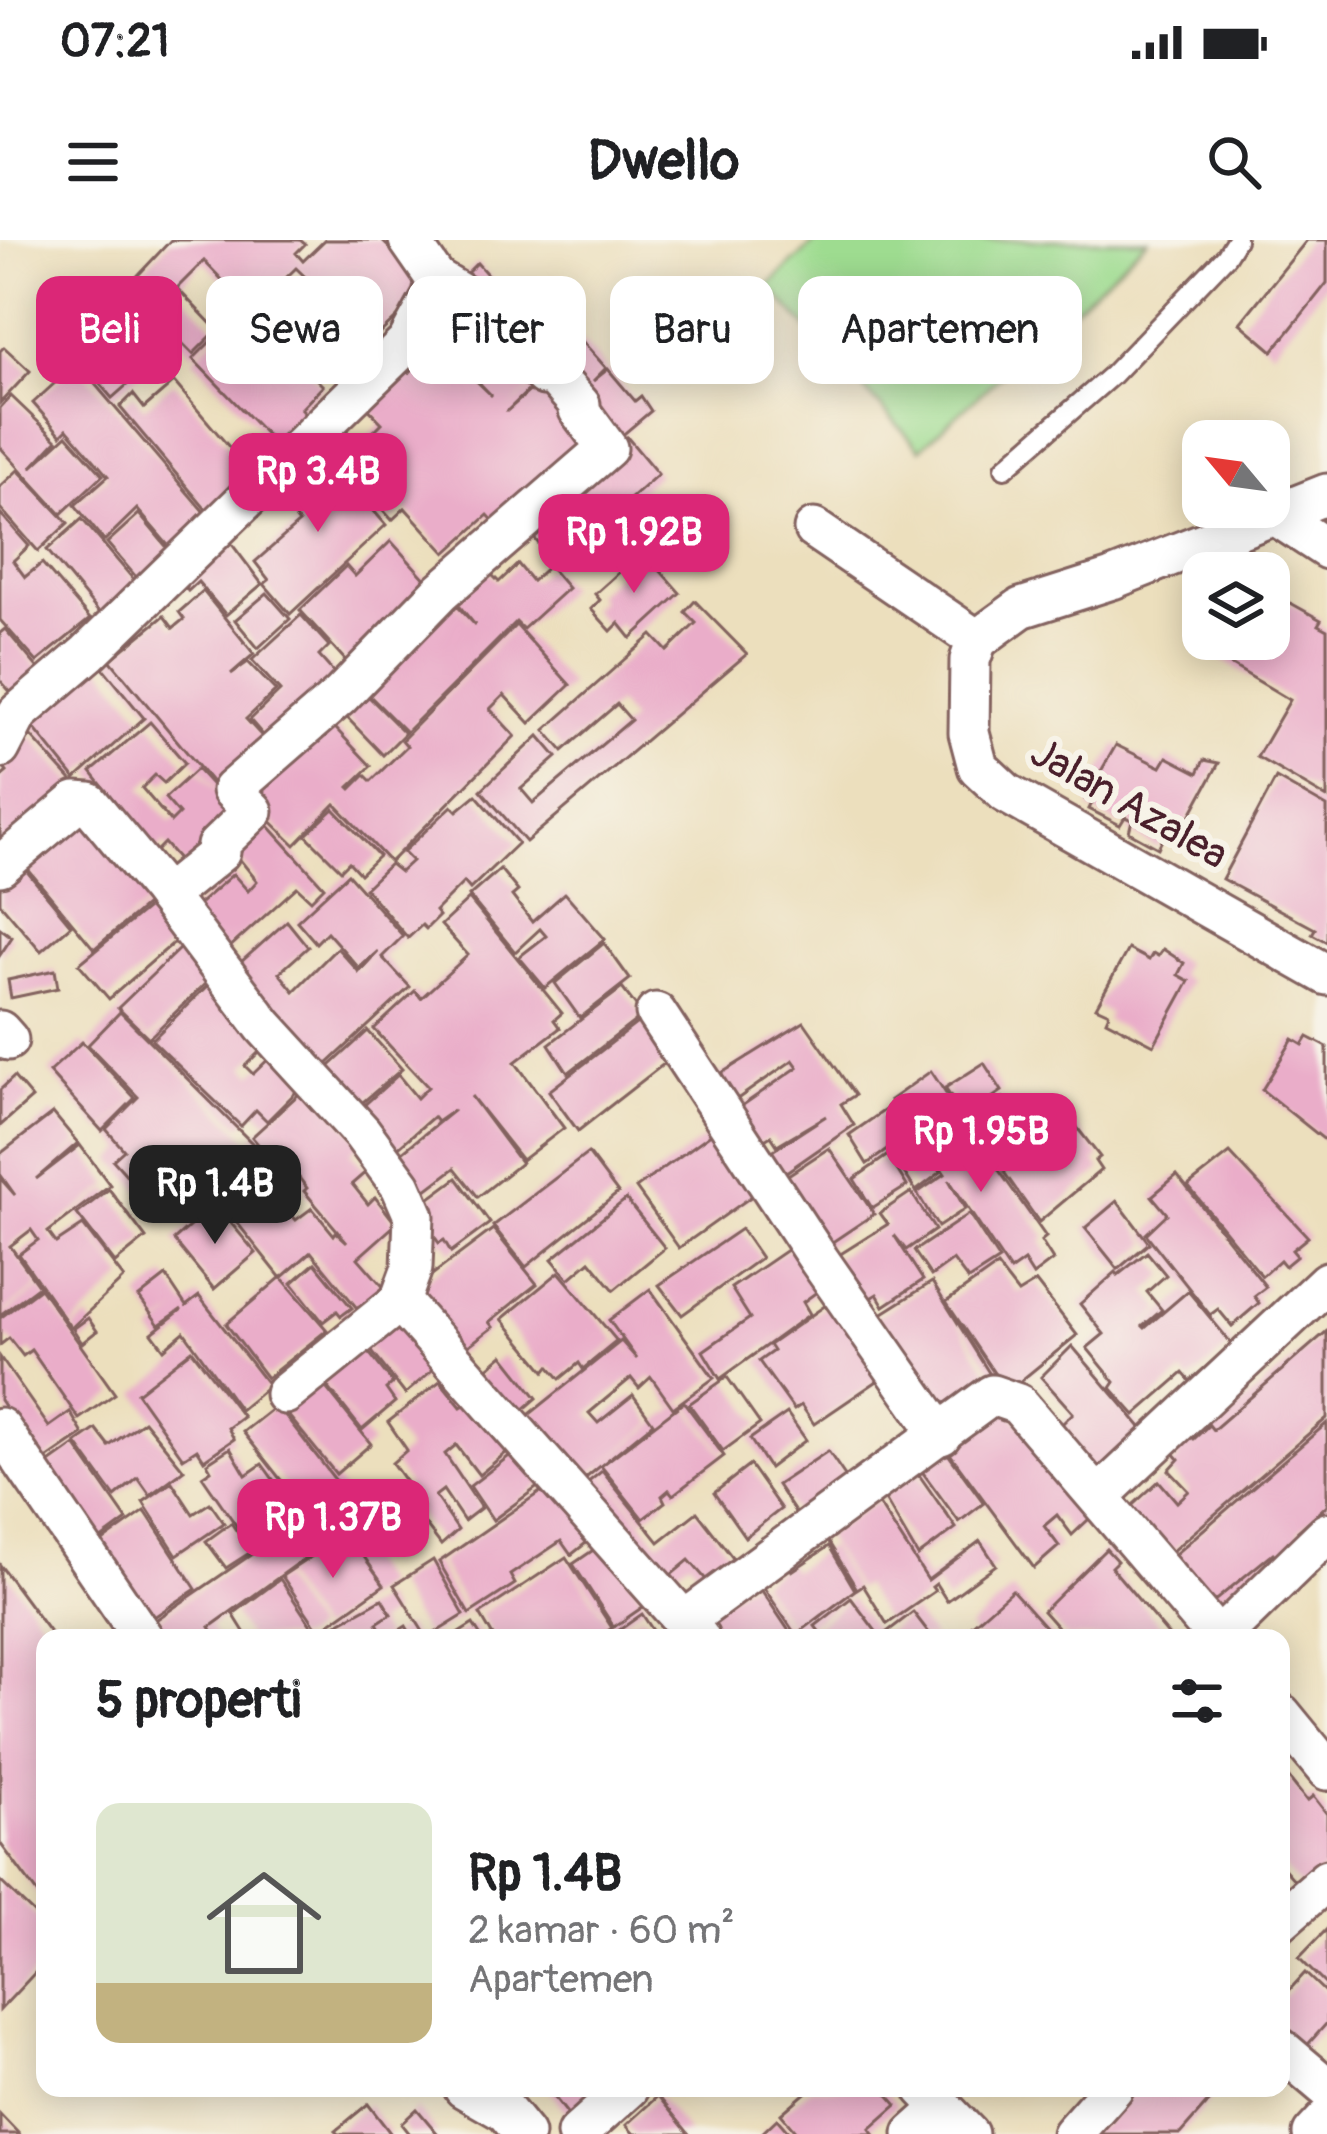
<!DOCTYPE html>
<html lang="id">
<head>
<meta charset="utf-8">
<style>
	body { margin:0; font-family:Pangolin,sans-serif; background:#f6f6f6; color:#202124; height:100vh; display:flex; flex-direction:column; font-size:45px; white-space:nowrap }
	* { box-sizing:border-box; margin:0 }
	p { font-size:39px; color:#757577 }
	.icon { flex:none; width:66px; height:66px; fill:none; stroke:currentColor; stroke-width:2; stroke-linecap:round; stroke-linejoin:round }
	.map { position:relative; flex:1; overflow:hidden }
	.panel { position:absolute; left:36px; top:1389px; width:1254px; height:468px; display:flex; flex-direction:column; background:#fff; border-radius:24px; box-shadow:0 6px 30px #0003 }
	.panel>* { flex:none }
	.top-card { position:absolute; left:36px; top:36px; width:1257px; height:108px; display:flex; gap:24px }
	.needle { width:78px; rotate:299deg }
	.tools { position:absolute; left:1182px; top:180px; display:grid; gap:24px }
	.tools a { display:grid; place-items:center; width:108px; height:108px; border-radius:24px; background:#fff; box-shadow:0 6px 30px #0003; font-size:60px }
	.price { position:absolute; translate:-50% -102px; padding:0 27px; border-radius:24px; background:#db2777; color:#fff; font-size:39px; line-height:78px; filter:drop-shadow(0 3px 6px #0008) }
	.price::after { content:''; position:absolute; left:50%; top:72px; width:36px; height:27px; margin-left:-18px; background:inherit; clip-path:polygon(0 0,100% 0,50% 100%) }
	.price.current { background:#222; color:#fff }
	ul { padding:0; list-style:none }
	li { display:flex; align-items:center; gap:36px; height:300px; padding:0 60px }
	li+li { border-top:3px solid #e0e0e0 }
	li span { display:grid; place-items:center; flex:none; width:336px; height:240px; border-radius:24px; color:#555 }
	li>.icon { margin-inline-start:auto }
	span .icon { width:144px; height:144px; fill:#fffc; stroke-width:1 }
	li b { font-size:51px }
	h2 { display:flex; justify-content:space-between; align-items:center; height:144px; padding:0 60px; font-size:51px }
	.tag { padding:0 42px; border-radius:24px; background:#fff; box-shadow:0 6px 30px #0003; font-size:42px; line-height:108px }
	.tag.current { background:#db2777; color:#fff }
	.status { display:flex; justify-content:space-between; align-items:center; height:84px; padding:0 60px; background:#fff; direction:ltr }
	.status svg { height:33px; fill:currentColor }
	header { display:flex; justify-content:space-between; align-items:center; height:156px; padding:0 60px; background:#fff; font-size:54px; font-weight:700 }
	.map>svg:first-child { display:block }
</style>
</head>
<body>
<div class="status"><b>07:21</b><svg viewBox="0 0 49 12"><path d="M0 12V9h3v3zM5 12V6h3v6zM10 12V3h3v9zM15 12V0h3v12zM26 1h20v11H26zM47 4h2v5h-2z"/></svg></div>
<header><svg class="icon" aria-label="menu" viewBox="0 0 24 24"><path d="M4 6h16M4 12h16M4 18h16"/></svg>Dwello<svg class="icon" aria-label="search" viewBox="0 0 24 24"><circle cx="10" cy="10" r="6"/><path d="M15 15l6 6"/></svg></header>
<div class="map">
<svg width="1327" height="1894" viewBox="0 0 1327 1894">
	<rect width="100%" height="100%" fill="#f7f3e8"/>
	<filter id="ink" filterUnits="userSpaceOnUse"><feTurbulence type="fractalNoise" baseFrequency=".00833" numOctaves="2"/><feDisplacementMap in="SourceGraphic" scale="24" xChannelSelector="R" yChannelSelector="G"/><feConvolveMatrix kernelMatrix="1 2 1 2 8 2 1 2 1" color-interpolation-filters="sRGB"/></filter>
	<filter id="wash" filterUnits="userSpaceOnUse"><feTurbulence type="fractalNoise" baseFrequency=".004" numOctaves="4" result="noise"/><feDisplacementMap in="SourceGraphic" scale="48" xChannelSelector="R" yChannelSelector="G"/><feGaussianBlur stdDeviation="2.7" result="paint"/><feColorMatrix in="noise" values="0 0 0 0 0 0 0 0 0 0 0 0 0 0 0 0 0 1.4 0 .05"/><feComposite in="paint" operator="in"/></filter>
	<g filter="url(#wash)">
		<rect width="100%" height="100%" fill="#ecdfbd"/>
		<path fill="#9edc90" stroke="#747e5e" stroke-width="3" d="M817 0H1148L920 209 768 46Z"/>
		<g id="blocks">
			<g fill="#eaadc9">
				<path d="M171 0H300L305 4 296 13 303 21 325 0H381L430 46 344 127 314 96 298 112 266 80 280 66 287 71 311 45 326 57 296 28 252 71 204 21 177 48 217 90 193 114 127 47Z"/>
				<path d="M1307 0H1327V43L1273 111 1240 83Z"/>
				<path d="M477 23 493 41 473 61 457 43Z"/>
				<path d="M528 42 579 98 547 127 493 76Z"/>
				<path d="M454 53 541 138 506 172 550 133 601 206 500 288 488 275 446 313 405 268 392 280 350 233 373 211 364 201 382 183 359 159 398 121 409 133 438 104 492 156 423 85Z"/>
				<path d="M115 58 121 63 124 60 163 105 152 116 155 120 112 158 66 104Z"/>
				<path d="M245 67 323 146 301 169 312 181 283 212 193 119Z"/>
				<path d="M582 101 606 128 593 141 608 129 635 161 641 156 651 171 612 204 550 130Z"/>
				<path d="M4 107 30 131 0 163V111Z"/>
				<path d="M77 123 210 279 173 311 137 269 104 301 75 265 108 236 67 189 61 195 33 163Z"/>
				<path d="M174 142 258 241 214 279 120 167 133 154 144 168Z"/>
				<path d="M11 156 57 200 31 228 67 195 103 235 61 274 0 207V168Z"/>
				<path d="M627 197 658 234 556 325 525 287Z"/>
				<path d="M327 217 386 285 290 374 264 344 269 340 255 322 299 283 280 260Z"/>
				<path d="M18 230 68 283 38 311 0 268V247Z"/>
				<path d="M0 273 29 306 13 321 25 337 42 323 90 379 37 422 0 380Z"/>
				<path d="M139 274 175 317 143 345 107 303Z"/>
				<path d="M82 279 146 354 110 386 47 310Z"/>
				<path d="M222 291 262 344 226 375 198 342 188 351 173 331Z"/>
				<path d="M391 301 437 352 357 433 300 370 346 326 355 336Z"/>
				<path d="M643 311 680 353 631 398 619 383 611 391 591 369 600 360 595 354Z"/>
				<path d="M518 324 532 341 549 326 568 348 523 389 516 382 406 492 355 441 444 352 475 385 456 362 488 331 499 342Z"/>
				<path d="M203 351 254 414 231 434 248 422 276 451 246 479 270 505 219 551 110 420 164 376 173 388 184 379 179 372Z"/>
				<path d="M267 353 290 379 258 408 235 380Z"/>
				<path d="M1269 360 1284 367 1287 361 1321 380 1318 385 1327 390V558L1257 517 1290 460 1206 410 1212 399H1269Z"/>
				<path d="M695 361 747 414 526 602 481 550 539 496 557 517 521 549 533 563 631 480 617 464 563 511 545 490 652 395 667 411 696 383 685 372Z"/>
				<path d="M301 375 329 406 319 416 344 444 275 509 250 480 280 451 252 420Z"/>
				<path d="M516 385 570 445 530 483 504 455 490 469 515 496 390 622 335 564 295 605 240 551 322 474 371 526 349 547 351 549 365 535 371 541 407 506 402 500Z"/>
				<path d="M5 389 47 439 19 462 0 440V393Z"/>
				<path d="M94 417 144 478 75 539 25 477Z"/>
				<path d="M355 443 405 493 383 515 334 464Z"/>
				<path d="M150 482 185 523 164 543 155 535 142 548 171 582 179 574 165 558 197 529 243 579 188 630 164 603 147 620 106 573 116 563 91 532Z"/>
				<path d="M31 496 80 550 0 620V538L7 532 0 523Z"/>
				<path d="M1116 505 1161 527 1167 517 1198 533 1204 520 1219 523 1178 598 1166 592 1158 608 1129 592 1132 580 1125 577 1120 585 1089 569 1092 563 1085 559Z"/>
				<path d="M1276 538 1327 567V702L1312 694 1315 689 1222 639Z"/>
				<path d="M476 555 518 603 470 649 464 642 435 671 439 676 426 689 422 685 408 698 365 648 390 624 400 632 412 621 403 612 452 566 457 571Z"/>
				<path d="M84 567 157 656 94 709 21 621Z"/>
				<path d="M334 569 379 616 360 634 349 622 341 630 306 595Z"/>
				<path d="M257 573 324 647 311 660 297 647 220 716 186 675 233 634 248 651 257 641 225 601Z"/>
				<path d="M20 623 71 685 41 711 0 663V640Z"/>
				<path d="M500 629 518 651 512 656 532 682 565 653 605 699 545 748 519 717 546 696 540 689 515 712 469 656Z"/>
				<path d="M348 634 403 696 382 717 410 747 313 837 230 732 287 681 308 707 279 733 294 751 337 708 359 732 378 711 359 728 327 692 316 703 297 681Z"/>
				<path d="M158 659 186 692 109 759 79 724Z"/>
				<path d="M469 659 562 773 554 780 560 788 515 822 564 888 522 920 471 856 521 923 478 957 455 928 417 957 390 922 454 870 437 882 433 877 394 911 360 869 398 835 417 858 428 847 374 789 415 751 421 758 468 715 441 685Z"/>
				<path d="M0 688 12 697 0 715Z"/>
				<path d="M604 703 630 739 580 778 555 743Z"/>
				<path d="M180 708 210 739 149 798 118 768Z"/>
				<path d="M1128 709 1149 720 1153 713 1158 716 1163 709 1184 723 1178 735 1189 741 1154 805 1106 780 1109 773 1096 767Z"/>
				<path d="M55 730 58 748 11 758 8 740Z"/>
				<path d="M215 738 266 805 245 826 253 834 278 810 307 841 267 881 256 870 241 886 152 800Z"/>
				<path d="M622 748 643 775 568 833 549 804Z"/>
				<path d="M120 772 267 918 223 963 202 940 164 977 113 920 124 910 106 889 138 857 88 805Z"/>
				<path d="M641 780 669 820 578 891 549 851Z"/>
				<path d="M804 782 855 855 841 864 854 885 776 939 763 917 826 876 777 905 771 896 755 906 733 872 798 827 793 820 733 862 717 836Z"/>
				<path d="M368 791 402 829 350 873 319 836Z"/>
				<path d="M1308 797 1327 807V902L1262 850 1293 799 1303 805Z"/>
				<path d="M82 802 135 858 102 891 49 832Z"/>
				<path d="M984 823 1002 851 964 877 945 848Z"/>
				<path d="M931 831 956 869 917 896 890 860Z"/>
				<path d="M14 837 32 858 0 886V850Z"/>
				<path d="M310 844 362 903 351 912 367 931 352 944 368 964 375 957 396 984 358 1018 387 1051 361 1073 311 1012 281 1038 223 965 256 934 296 980 312 968 334 995 336 992 347 1002 304 951 307 948 281 914 273 922 252 897Z"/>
				<path d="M1003 858 1024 889 999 909 995 903 990 905 972 879Z"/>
				<path d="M892 865 911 893 867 924 849 895Z"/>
				<path d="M957 871 1046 997 1041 1001 1053 1020 1033 1035 1024 1021 1010 1031 949 940 965 969 938 987 917 953 945 934 920 898Z"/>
				<path d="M53 873 78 903 36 939 80 905 110 945 48 992 56 1003 83 985 124 1038 71 1088 19 1014 38 1000 31 990 10 1006 39 1046 0 1075V938L15 955 0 934V914Z"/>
				<path d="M1072 881 1100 917 1095 921 1101 930 1039 982 1004 932Z"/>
				<path d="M719 888 762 949 679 1008 636 948Z"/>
				<path d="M919 901 941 932 916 951 894 917Z"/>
				<path d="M829 908 874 974 825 1007 779 941Z"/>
				<path d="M588 913 618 953 526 1027 493 986Z"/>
				<path d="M1230 913 1308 997 1292 1010 1297 1016 1285 1026 1280 1020 1262 1036 1188 946Z"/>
				<path d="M888 915 907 946 872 968 854 939Z"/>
				<path d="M1177 935 1266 1047 1254 1056 1259 1063 1232 1086 1218 1069 1210 1075 1146 994 1167 974 1152 956Z"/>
				<path d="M457 938 490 983 451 1012 444 1000 439 1003 415 969Z"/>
				<path d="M109 949 146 998 115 1023 77 974Z"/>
				<path d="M911 952 935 990 906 1010 894 995 923 1040 884 1066 877 1054 859 1065 831 1020 888 984 880 973Z"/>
				<path d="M626 959 665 1008 614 1050 590 1021 569 1039 552 1019Z"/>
				<path d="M1117 961 1149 1003 1118 1029 1085 988Z"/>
				<path d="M215 964 256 1013 214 1049 174 1000Z"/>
				<path d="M969 974 999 1020 968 1040 953 1020 931 1036 914 1011Z"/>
				<path d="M493 989 537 1044 489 1082 493 1087 455 1116 408 1053Z"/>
				<path d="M741 989 761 1018 682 1075 659 1045Z"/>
				<path d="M791 1007 821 1049 803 1062 810 1074 720 1139 703 1111 750 1078 731 1048Z"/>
				<path d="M1147 1012 1166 1035 1147 1052 1162 1070 1143 1086 1145 1088 1188 1051 1232 1104 1190 1141 1183 1133 1135 1175 1111 1148 1115 1142 1087 1108 1104 1094 1080 1064 1116 1032 1118 1035Z"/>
				<path d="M315 1023 352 1068 341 1076 337 1071 323 1082 292 1043Z"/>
				<path d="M997 1026 1018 1053 1036 1042 1077 1095 1007 1152 946 1062Z"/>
				<path d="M559 1032 617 1101 583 1129 579 1123 560 1139 549 1126 545 1131 502 1079Z"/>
				<path d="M166 1036 186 1066 199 1056 269 1146 240 1170 184 1092 164 1109 152 1093 182 1069 159 1085 139 1057Z"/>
				<path d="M281 1037 327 1090 267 1138 226 1084Z"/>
				<path d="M932 1042 996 1144 942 1185 867 1083Z"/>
				<path d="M40 1048 115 1154 79 1179 31 1110 23 1116 9 1098 0 1105V1078Z"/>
				<path d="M650 1049 714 1138 673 1168 651 1137 639 1148 631 1138 589 1173 598 1183 633 1155 653 1183 570 1251 515 1186 621 1101 637 1119 609 1080Z"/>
				<path d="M836 1058 886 1135 814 1184 801 1165 794 1170 759 1121 773 1111 769 1105Z"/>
				<path d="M398 1070 440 1123 405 1154 362 1099Z"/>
				<path d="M88 1078 97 1091 82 1103 73 1089Z"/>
				<path d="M1327 1091V1178L1164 1318 1123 1274 1159 1241 1177 1262 1189 1251 1169 1230 1179 1219 1174 1213 1191 1196 1194 1199 1209 1185 1213 1190Z"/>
				<path d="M359 1100 393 1143 386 1149 395 1162 362 1190 317 1133Z"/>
				<path d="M1072 1106 1146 1193 1093 1244 1049 1197 1073 1173 1041 1137Z"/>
				<path d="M192 1110 243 1177 228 1188 234 1199 204 1220 197 1209 183 1218 137 1153Z"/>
				<path d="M503 1115 537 1158 509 1182 475 1139Z"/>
				<path d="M0 1117 49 1187 70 1172 83 1194 42 1222 0 1160Z"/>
				<path d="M727 1137 760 1184 723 1211 689 1164Z"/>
				<path d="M319 1139 371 1204 336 1234 283 1169Z"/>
				<path d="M440 1141 461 1167 466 1164 482 1185 491 1178 513 1207 479 1235 456 1205 445 1214 481 1268 464 1281 443 1250 435 1256 458 1290 441 1305 400 1251 408 1245 392 1223 407 1210 388 1182Z"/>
				<path d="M684 1162 724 1216 673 1255 669 1250 662 1256 665 1262 643 1279 601 1226Z"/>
				<path d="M1004 1163 1090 1278 1072 1295 1057 1275 1044 1286 1059 1306 1034 1328 942 1203Z"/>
				<path d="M277 1165 364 1277 330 1302 243 1192Z"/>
				<path d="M787 1173 806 1200 769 1228 750 1199Z"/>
				<path d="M144 1181 184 1230 150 1255 138 1238 115 1257 76 1203 96 1189 109 1206Z"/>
				<path d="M1327 1183V1265L1298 1291 1302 1296 1277 1318 1273 1313 1206 1368 1167 1321Z"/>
				<path d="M75 1205 127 1280 89 1308 44 1227Z"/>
				<path d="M943 1207 984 1263 959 1282 918 1226Z"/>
				<path d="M230 1208 246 1235 262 1224 290 1263 264 1281 269 1290 249 1304 202 1236 211 1230 207 1223Z"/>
				<path d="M517 1210 543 1243 493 1280 470 1246Z"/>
				<path d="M828 1211 850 1243 799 1278 777 1245Z"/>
				<path d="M750 1225 781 1269 745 1297 714 1253Z"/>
				<path d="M602 1231 659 1302 697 1272 743 1331 717 1352 689 1320 659 1345 576 1252Z"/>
				<path d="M917 1232 956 1288 918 1316 883 1256Z"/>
				<path d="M556 1241 596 1295 571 1315 561 1301 510 1335 515 1344 469 1374 439 1322Z"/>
				<path d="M172 1242 193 1274 210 1263 224 1283 177 1315 143 1262Z"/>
				<path d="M877 1261 928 1340 980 1301 996 1325 947 1361 936 1344 932 1347 935 1351 887 1384 863 1345 857 1349 825 1296Z"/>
				<path d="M145 1271 196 1349 145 1383 97 1305Z"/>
				<path d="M306 1277 326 1303 210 1387 217 1398H155L147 1386Z"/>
				<path d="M231 1283 251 1312 226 1328 206 1301Z"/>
				<path d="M347 1293 384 1345 319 1391 282 1336Z"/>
				<path d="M605 1302 647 1364 614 1387 573 1324Z"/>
				<path d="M829 1306 855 1350 796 1395 760 1342 788 1323 792 1331Z"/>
				<path d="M1106 1309 1117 1321 1111 1327 1171 1398H1067L1043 1371Z"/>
				<path d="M566 1317 612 1388 597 1398H494L480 1374Z"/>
				<path d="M433 1320 464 1375 427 1398 394 1345Z"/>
				<path d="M0 1325 54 1398H45V1664L0 1603Z"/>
				<path d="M280 1339 314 1390 303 1398H248L233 1374Z"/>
				<path d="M754 1339 791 1394 784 1398H709L696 1378Z"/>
				<path d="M1012 1350 1055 1398H976L969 1388Z"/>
				<path d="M851 1358 881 1398H824L815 1386Z"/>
				<path d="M382 1359 391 1374 377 1383 385 1398H312Z"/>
				<path d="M913 1372 933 1398H885L883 1395Z"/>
				<path d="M642 1374 658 1398H608Z"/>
				<path d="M473 1384 482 1398H451Z"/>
				<path d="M406 1386 413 1398H387Z"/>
				<path d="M1281 1528 1307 1561 1313 1556 1327 1574V1627L1302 1649 1281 1625Z"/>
				<path d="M0 1641 45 1684V1722L0 1770Z"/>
				<path d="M1327 1689V1746L1299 1718Z"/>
				<path d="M1305 1733 1327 1754V1783L1302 1811 1281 1793V1759Z"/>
				<path d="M547 1848H625L570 1877Z"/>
				<path d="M811 1848H882L897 1865 870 1889 874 1894H798L781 1874Z"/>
				<path d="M1136 1848H1197L1210 1860 1180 1894H1082L1102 1886Z"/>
				<path d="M658 1856 689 1894H634L626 1885Z"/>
				<path d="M368 1864 391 1894H338L335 1891Z"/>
				<path d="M417 1869 438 1894H409L401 1884Z"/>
				<path d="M0 1874 19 1894H0Z"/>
				<path d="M777 1879 790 1894H761Z"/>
			</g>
		</g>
	</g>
	<g filter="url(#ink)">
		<use href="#blocks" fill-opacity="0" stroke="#83625e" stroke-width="3"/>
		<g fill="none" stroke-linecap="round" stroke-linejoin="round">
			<defs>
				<path id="service" d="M1005 228 1112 135 1226 16 1236 0"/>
				<g id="minor">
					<path d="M1327 254 1112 339 1021 368 977 400 970 420 969 493 978 527 1006 553 1327 735"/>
					<path d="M1275 275 1327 309"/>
					<path d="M814 289 977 400"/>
					<path d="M0 508 18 473 88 413 407 103 433 56 436 39 409 0"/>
					<path d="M0 626 76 562 89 563 160 648 264 786 362 893 401 946 414 976 412 1028 400 1061 285 1154"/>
					<path d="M166 656 220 612 217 606 253 571 232 550 340 456 442 351 607 208 579 170 580 165 550 131 544 135 461 54 436 39"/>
					<path d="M656 773 819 1020 941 1195"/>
					<path d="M0 791 8 800"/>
					<path d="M400 1061 699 1398"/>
					<path d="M0 1188 143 1398"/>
					<path d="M1100 1255 1327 1042"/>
					<path d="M684 1381 992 1155 1018 1164 1218 1398"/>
					<path d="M1219 1398 1327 1293"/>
					<path d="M1281 1474 1327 1530"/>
					<path d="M1281 1680 1327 1640"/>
					<path d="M1281 1809 1327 1848"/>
					<path d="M464 1848 506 1872 524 1894"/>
					<path d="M924 1848 968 1894"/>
					<path d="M577 1894 628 1848"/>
					<path d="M914 1894 943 1868"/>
					<path d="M1072 1894 1113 1848"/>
					<path d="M1313 1894 1327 1879"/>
				</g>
			</defs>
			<use href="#service" stroke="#83625e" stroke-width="24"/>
			<use href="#minor" stroke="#83625e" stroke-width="45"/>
			<use href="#service" stroke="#fff" stroke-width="18"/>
			<use href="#minor" stroke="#fff" stroke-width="39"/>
		</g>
	</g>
	<g text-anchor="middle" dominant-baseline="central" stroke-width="12" stroke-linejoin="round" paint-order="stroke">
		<g font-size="42" fill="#4a1f2b" stroke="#f7f3e8">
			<text transform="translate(1129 564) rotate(30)">Jalan Azalea</text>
		</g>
	</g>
</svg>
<div class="tools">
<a><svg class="needle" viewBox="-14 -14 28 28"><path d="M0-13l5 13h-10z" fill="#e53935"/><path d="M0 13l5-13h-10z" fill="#757577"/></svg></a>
<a><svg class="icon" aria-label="layers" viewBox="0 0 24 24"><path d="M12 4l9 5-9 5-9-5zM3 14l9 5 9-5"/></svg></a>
</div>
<b class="price" style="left:318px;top:295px">Rp 3.4B</b>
<b class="price" style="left:634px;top:356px">Rp 1.92B</b>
<b class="price" style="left:981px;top:955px">Rp 1.95B</b>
<b class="price current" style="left:215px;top:1007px">Rp 1.4B</b>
<b class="price" style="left:333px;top:1341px">Rp 1.37B</b>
<div class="top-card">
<a class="tag current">Beli</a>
<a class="tag">Sewa</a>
<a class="tag">Filter</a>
<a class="tag">Baru</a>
<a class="tag">Apartemen</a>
</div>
<section class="panel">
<h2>5 properti<svg class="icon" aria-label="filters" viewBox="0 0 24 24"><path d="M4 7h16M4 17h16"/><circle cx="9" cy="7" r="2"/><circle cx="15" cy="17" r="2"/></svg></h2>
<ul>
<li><span style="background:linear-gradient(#dfe7d0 75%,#c2b280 0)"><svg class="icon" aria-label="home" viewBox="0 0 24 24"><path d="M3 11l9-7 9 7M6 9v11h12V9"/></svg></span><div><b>Rp 1.4B</b><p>2 kamar · 60 m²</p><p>Apartemen</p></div></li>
</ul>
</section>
</div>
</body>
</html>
